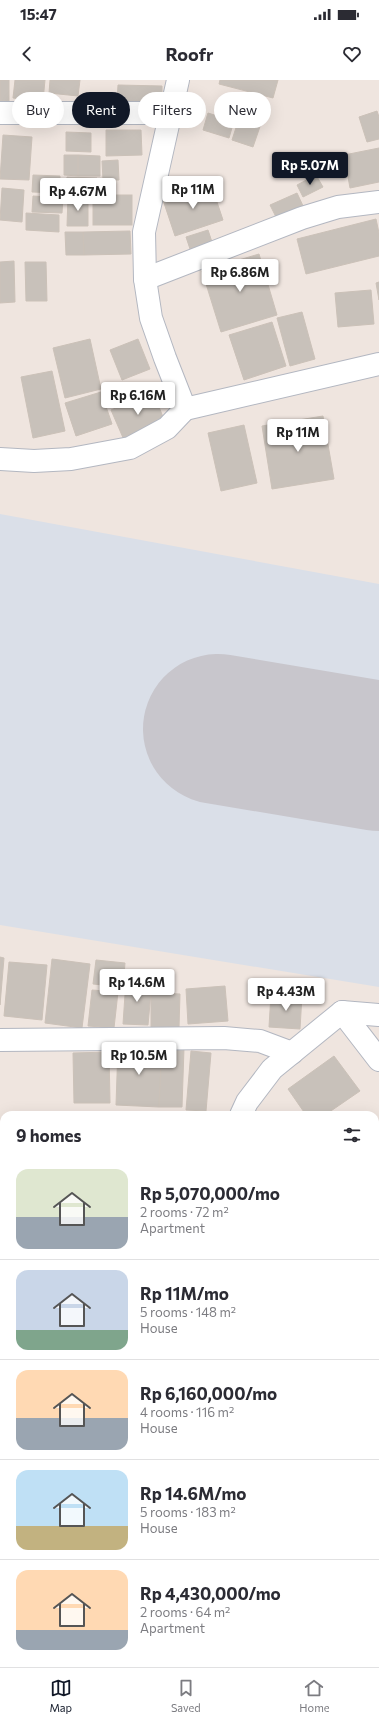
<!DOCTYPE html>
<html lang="en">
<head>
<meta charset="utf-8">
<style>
	body { margin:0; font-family:Commissioner,sans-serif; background:#f7f7f7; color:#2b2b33; height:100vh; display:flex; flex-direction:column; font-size:15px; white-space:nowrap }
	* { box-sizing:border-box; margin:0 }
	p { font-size:13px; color:#7c7c81 }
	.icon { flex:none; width:22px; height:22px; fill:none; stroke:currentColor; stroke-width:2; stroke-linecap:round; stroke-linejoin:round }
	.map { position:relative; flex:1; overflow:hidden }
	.side { position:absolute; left:0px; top:1031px; width:379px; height:556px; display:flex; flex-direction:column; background:#fff; border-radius:12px 12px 0 0; box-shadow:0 4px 16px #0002 }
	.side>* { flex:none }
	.banner { position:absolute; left:12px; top:12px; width:355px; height:36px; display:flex; gap:8px }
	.price { position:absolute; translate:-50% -34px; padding:0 9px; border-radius:4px; background:#fff; color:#222; font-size:13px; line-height:26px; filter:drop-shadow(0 1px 2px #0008) }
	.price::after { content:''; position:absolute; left:50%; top:24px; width:12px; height:9px; margin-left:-6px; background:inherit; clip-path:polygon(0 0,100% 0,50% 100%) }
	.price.current { background:#111827; color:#fff }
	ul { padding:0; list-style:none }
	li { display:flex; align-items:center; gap:12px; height:100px; padding:0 16px }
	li+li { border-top:1px solid #e1e1e2 }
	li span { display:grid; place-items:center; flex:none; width:112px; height:80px; border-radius:12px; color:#555 }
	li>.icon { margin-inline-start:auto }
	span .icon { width:48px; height:48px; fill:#fffc; stroke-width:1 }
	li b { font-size:17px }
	h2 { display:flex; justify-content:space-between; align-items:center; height:48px; padding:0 16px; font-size:17px }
	.pill { padding:0 14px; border-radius:18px; background:#fff; box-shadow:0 4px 16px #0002; font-size:14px; line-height:36px }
	.pill.current { background:#111827; color:#fff }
	.status { display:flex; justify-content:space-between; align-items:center; height:28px; padding:0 20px; background:#fff; direction:ltr }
	.status svg { height:11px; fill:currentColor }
	header { display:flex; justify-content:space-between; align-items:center; height:52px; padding:0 16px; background:#fff; font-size:18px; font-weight:700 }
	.dock { display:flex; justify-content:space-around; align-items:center; height:56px; border-top:1px solid #e1e1e2; background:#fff; font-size:11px; color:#7c7c81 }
	.dock a { display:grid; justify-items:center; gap:2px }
	.dock .current { color:#111827 }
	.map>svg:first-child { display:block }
</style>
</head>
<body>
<div class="status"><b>15:47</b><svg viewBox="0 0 49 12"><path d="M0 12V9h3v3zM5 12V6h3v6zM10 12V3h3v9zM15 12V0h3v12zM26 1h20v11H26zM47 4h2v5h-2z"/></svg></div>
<header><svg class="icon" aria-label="back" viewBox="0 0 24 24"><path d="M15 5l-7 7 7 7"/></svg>Roofr<svg class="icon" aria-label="heart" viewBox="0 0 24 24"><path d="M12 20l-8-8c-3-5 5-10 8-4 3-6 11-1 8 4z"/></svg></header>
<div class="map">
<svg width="379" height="1587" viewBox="0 0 379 1587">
	<rect width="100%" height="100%" fill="#efe5df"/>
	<path fill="#dadfe8" d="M0 434 379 504V907L0 845Z"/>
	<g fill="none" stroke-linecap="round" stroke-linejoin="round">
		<path stroke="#c8c6cc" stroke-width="150" d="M218 649 379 676"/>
	</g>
	<g fill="#c8c1ba" stroke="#cbc1b8">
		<rect x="0" y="0" width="9" height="30"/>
		<path d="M15 0H45L43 21 13 18Z"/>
		<path d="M50 0H80L78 16 49 13Z"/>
		<path d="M220 0H278L273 18 219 4Z"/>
		<path d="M118 5 162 6V23L117 22Z"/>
		<path d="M243 26 265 32 253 67 232 60Z"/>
		<path d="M377 31 379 37V59L367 62 359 37Z"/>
		<path d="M208 33 234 41 229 58 203 50Z"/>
		<path d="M106 50H141L142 75 106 76Z"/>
		<path d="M66 52 91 53V72L66 71Z"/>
		<path d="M3 55 32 57 29 100 0 99Z"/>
		<path d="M379 68V102L350 108 344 75Z"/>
		<path d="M64 75H78V96L64 95Z"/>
		<path d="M78 75 100 76V96H78Z"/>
		<path d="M118 80 119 100H103L102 81Z"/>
		<path d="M33 95 60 96V113L32 112Z"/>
		<path d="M316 95 323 107 303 117 297 105Z"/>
		<path d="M67 97 97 98 96 115 66 114Z"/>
		<path d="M211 104 223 140 175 156 163 120Z"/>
		<path d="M2 108 24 110 22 142 0 140Z"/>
		<path d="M297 113 304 128 277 139 270 125Z"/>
		<rect x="93" y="115" width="39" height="30"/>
		<path d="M33 116 63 118 62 133 32 132Z"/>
		<path d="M68 117 88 118V146H67Z"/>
		<path d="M26 133 59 135V152L26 150Z"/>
		<path d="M376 139 379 153V176L306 194 297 159Z"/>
		<path d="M208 150 214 168 192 175 186 157Z"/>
		<path d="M130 151 131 174 84 175 83 152Z"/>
		<path d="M65 152H83L84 175H66Z"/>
		<path d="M259 174 277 235 221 252 202 191Z"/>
		<path d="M14 181 15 222 0 223V182Z"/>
		<path d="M25 182H46L47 221H26Z"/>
		<path d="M379 202V220L376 203Z"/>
		<path d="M371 210 374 244 338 247 335 213Z"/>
		<path d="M302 232 315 279 290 286 277 238Z"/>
		<path d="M272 242 286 286 244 300 229 255Z"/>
		<path d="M90 259 101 309 65 318 53 268Z"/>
		<path d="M138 259 150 289 122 300 110 270Z"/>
		<path d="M52 291 65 351 33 358 21 297Z"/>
		<path d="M101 312 112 344 76 356 65 323Z"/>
		<path d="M153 312 165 342 124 360 111 330Z"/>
		<path d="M323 336 334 399 272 409 262 346Z"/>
		<path d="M244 345 257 403 221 411 208 353Z"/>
		<path d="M0 877 4 878 0 925Z"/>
		<path d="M52 879 90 884 82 948 45 943Z"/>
		<path d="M96 880 125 883 123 907 93 904Z"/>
		<path d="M9 882 47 885 42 940 4 936Z"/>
		<path d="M126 900 152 902 148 945 123 944Z"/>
		<path d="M225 906 228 941 188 944 186 909Z"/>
		<path d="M92 910 118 912 114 948 88 946Z"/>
		<path d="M151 913 180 914 179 948 151 947Z"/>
		<path d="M271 914 302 916 300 949 269 947Z"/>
		<path d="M118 966 162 967 159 1027 116 1025Z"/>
		<path d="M162 967 184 968 182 1027H159Z"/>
		<path d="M191 971 211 973 206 1031 186 1030Z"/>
		<path d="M109 972 110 1023H74L73 973Z"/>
		<path d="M334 976 360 1011 325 1035H306L288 1009Z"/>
		<path d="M121 1033 160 1034V1035H121Z"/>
		<rect x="0" y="1048" width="4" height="39"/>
		<path d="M379 1059V1132L378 1133 375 1129V1062Z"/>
		<path d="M375 1153 379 1158V1175L375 1178Z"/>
		<path d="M72 1583H95L99 1587H67Z"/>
		<path d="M264 1583H274L270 1587H268Z"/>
	</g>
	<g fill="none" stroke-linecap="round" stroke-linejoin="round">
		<defs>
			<g id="street">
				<path d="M0 33H171"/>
				<path d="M145 199 302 138 338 127 379 122"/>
				<path d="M185 329 379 284"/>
				<path d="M0 379 34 381 71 379 130 368 167 348 185 329 165 278 151 238 145 199 144 152 178 0"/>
				<path d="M342 932 379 980"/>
				<path d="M0 960 224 958 260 961 292 973"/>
				<path d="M241 1035 247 1022 272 989 342 932 379 935"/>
				<path d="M0 1104 4 1103"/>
				<path d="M0 1334 4 1356"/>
				<path d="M171 1583 175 1587"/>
				<path d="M370 1587 379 1580"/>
			</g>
		</defs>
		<use href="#street" stroke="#b3b7c1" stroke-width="24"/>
		<use href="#street" stroke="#fff" stroke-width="22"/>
	</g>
</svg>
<b class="price current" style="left:310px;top:106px">Rp 5.07M</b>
<b class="price" style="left:193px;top:130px">Rp 11M</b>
<b class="price" style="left:78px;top:132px">Rp 4.67M</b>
<b class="price" style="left:240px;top:213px">Rp 6.86M</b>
<b class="price" style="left:138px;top:336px">Rp 6.16M</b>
<b class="price" style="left:298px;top:373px">Rp 11M</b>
<b class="price" style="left:137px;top:923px">Rp 14.6M</b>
<b class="price" style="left:286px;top:932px">Rp 4.43M</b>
<b class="price" style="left:139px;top:996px">Rp 10.5M</b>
<div class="banner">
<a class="pill">Buy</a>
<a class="pill current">Rent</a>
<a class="pill">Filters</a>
<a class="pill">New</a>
</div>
<section class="side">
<h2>9 homes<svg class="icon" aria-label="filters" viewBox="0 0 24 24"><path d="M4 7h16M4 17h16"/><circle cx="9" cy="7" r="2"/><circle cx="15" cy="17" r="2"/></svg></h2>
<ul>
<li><span style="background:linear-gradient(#dfe7d0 60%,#9aa5b1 0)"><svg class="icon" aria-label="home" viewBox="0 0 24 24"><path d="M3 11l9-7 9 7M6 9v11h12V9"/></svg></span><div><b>Rp 5,070,000/mo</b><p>2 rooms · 72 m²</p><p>Apartment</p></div></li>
<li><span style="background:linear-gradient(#c9d6e8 75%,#7fa58c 0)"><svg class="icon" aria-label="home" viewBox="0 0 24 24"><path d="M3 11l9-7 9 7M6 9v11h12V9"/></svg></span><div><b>Rp 11M/mo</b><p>5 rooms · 148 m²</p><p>House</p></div></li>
<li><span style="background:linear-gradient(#ffd9b3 60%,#9aa5b1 0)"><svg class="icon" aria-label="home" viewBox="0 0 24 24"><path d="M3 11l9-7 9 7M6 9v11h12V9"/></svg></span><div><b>Rp 6,160,000/mo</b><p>4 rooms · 116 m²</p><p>House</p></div></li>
<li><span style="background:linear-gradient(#bfe0f5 70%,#c2b280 0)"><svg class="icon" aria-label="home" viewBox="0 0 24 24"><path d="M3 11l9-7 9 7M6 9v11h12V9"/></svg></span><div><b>Rp 14.6M/mo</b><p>5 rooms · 183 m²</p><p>House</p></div></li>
<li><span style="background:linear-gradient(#ffd9b3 75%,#9aa5b1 0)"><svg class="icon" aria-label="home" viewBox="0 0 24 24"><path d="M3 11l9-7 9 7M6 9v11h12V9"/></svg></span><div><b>Rp 4,430,000/mo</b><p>2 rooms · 64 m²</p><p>Apartment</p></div></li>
</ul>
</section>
</div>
<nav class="dock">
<a class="current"><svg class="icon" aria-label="map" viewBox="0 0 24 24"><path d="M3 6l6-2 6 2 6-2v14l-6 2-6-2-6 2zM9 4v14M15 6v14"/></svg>Map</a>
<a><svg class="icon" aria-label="saved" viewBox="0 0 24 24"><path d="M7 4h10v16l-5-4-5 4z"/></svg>Saved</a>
<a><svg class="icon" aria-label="home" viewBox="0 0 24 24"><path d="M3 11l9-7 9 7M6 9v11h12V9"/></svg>Home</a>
</nav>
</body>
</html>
